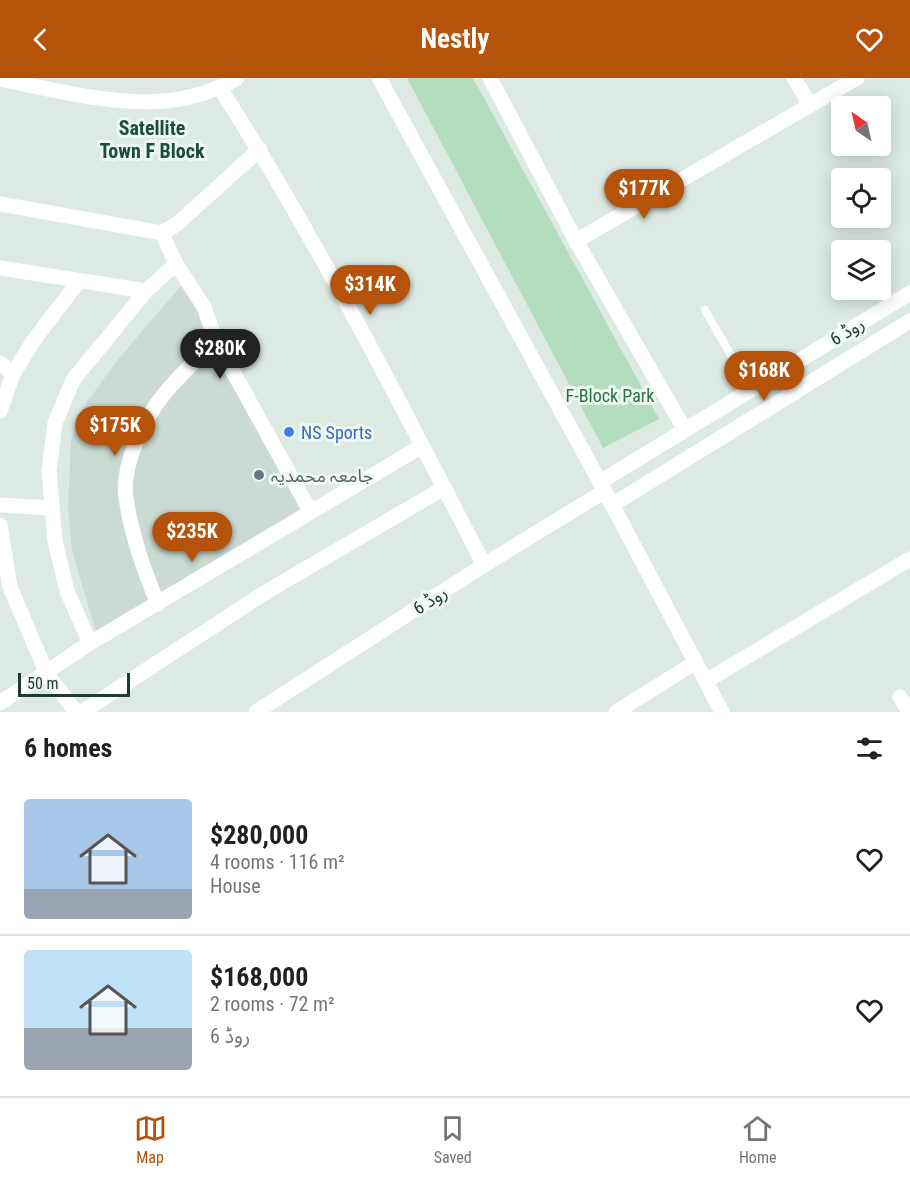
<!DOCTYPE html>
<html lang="en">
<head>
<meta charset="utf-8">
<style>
	body { margin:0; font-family:"Roboto Condensed","Noto Sans Arabic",sans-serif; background:#f6f6f6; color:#202124; height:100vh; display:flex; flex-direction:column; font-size:22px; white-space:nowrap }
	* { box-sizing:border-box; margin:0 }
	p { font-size:20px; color:#757577 }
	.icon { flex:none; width:33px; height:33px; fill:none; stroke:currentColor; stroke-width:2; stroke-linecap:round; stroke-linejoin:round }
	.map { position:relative; height:634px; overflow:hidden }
	.panel { display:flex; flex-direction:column; background:#fff; flex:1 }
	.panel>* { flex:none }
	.needle { width:39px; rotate:326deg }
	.controls { position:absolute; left:831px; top:18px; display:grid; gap:12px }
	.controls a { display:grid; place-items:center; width:60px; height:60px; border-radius:6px; background:#fff; box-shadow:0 3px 15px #0003; font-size:30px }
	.scale { position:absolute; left:18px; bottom:15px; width:112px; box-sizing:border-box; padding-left:6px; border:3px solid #1e3a32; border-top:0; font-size:16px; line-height:21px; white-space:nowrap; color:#1e3a32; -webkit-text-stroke:4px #eef7f2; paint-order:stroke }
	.price { position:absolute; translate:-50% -51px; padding:0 14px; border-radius:21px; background:#b45309; color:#fff; font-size:20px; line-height:39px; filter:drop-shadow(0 2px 3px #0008) }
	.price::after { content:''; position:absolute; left:50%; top:36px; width:18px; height:14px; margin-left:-9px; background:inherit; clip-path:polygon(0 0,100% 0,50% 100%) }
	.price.on { background:#222; color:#fff }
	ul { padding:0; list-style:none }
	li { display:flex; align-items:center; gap:18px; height:150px; padding:0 24px }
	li+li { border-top:2px solid #e0e0e0 }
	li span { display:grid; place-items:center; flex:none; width:168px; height:120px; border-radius:6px; color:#555 }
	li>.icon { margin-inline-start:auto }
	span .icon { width:72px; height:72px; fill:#fffc; stroke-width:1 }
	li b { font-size:26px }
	h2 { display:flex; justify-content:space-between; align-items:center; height:72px; padding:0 24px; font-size:26px }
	header { display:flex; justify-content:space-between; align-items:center; height:78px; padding:0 24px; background:#b45309; color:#fff; font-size:27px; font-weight:700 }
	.menu { display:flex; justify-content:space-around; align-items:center; height:84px; border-top:2px solid #e0e0e0; background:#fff; font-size:16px; color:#757577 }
	.menu a { display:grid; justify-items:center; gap:3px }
	.menu .on { color:#b45309 }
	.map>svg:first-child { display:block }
</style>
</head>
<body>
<header><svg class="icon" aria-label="back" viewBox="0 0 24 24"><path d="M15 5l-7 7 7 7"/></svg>Nestly<svg class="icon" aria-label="heart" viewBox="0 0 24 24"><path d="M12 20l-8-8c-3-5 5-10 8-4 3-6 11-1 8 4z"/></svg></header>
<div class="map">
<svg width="910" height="634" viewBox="0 0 910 634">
	<rect width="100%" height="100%" fill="#ddeae4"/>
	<path fill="#cbdad3" d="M186 202 305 431 97 557 72 473 68 429 71 363 82 331 116 284Z"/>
	<path fill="#b4ddbd" d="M407 0H473L659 341 603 370Z"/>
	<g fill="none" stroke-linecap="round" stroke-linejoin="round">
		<path stroke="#fff" stroke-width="8" d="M705 232 751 312"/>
		<g stroke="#fff" stroke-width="15">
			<path d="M379 0 600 404 722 634"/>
			<path d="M490 0 576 163"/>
			<path d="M794 0 810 27"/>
			<path d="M0 1C77 16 165 44 237 0"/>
			<path d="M220 10C318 163 401 326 484 487"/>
			<path d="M0 126 162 155 177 146 260 71"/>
			<path d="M162 155 176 186 204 229 216 263 310 433"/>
			<path d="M0 190 146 213"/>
			<path d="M0 285 13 296"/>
			<path d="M0 333 13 296 34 262 79 203"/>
			<path d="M685 352 576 163 857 0"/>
			<path d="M600 404 910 215"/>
			<path d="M0 427 50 430"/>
			<path d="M612 427 910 243"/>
			<path d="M0 447 10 509 47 596 76 634"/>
			<path d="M158 526C144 493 131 455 126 420 121 388 144 340 165 315 180 296 199 280 216 263"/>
			<path d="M90 565 67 513 55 463 49 393 55 345 73 302 146 213 176 186"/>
			<path d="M706 603 910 481"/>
			<path d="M900 619 909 634"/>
			<path d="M0 625 90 565 422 368"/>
			<path d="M82 634 266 514 444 410"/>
			<path d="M256 634 484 487 605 413"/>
			<path d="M616 634 696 584"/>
		</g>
	</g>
	<circle fill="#3f7fe0" stroke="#eef7f2" stroke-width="2" cx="289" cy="354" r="6"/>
	<circle fill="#6b7280" stroke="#eef7f2" stroke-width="2" cx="259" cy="397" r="6"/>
	<g text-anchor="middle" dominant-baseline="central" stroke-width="6" stroke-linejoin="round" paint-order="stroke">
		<g font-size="18" fill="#1e3a32" stroke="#eef7f2">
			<text transform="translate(847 253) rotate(-31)">روڈ 6</text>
			<text transform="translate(430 522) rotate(-33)">روڈ 6</text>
		</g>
		<g font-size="18" fill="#267440" stroke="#eef7f2">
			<text x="610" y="317">F-Block Park</text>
		</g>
		<g font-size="18" fill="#366cbe" stroke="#eef7f2" text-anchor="start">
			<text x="301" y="354">NS Sports</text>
		</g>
		<g font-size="18" fill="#5b616d" stroke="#eef7f2" text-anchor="start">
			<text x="271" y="397">جامعہ محمدیہ</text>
		</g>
		<g font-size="20" font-weight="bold" fill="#194d3e" stroke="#eef7f2">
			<text x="152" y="50">Satellite<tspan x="152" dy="23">Town F Block</tspan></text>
		</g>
	</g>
</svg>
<div class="controls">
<a><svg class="needle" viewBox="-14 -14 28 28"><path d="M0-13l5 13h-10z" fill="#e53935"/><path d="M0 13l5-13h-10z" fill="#757577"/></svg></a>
<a><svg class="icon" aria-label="locate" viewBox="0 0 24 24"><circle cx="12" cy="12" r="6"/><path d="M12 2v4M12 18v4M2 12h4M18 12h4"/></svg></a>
<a><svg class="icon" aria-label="layers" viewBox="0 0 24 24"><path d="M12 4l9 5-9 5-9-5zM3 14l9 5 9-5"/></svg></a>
</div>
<div class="scale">50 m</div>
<b class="price" style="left:644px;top:142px">$177K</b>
<b class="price" style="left:370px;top:238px">$314K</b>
<b class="price on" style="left:220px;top:302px">$280K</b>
<b class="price" style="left:764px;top:324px">$168K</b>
<b class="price" style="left:115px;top:379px">$175K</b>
<b class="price" style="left:192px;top:485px">$235K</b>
</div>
<section class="panel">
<h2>6 homes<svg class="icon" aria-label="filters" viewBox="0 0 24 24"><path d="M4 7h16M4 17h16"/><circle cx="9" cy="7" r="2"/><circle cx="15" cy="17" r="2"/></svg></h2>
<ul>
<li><span style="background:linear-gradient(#a9c7e8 75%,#9aa5b1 0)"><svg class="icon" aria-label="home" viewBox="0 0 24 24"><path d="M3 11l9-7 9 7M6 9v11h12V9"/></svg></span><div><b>$280,000</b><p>4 rooms · 116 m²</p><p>House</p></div><svg class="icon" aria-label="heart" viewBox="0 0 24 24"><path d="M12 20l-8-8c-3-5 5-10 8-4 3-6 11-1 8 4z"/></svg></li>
<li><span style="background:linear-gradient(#bfe0f5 65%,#9aa5b1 0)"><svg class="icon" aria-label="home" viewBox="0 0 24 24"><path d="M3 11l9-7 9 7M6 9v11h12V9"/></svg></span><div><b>$168,000</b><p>2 rooms · 72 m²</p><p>روڈ 6</p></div><svg class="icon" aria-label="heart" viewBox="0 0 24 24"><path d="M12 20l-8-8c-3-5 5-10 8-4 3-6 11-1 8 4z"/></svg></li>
</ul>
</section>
<nav class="menu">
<a class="on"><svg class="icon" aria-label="map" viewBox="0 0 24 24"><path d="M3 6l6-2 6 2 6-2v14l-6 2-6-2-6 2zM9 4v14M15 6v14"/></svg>Map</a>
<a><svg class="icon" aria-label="saved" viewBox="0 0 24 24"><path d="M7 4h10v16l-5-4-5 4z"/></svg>Saved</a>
<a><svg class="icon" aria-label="home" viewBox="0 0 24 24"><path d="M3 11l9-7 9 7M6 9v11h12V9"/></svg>Home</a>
</nav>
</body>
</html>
